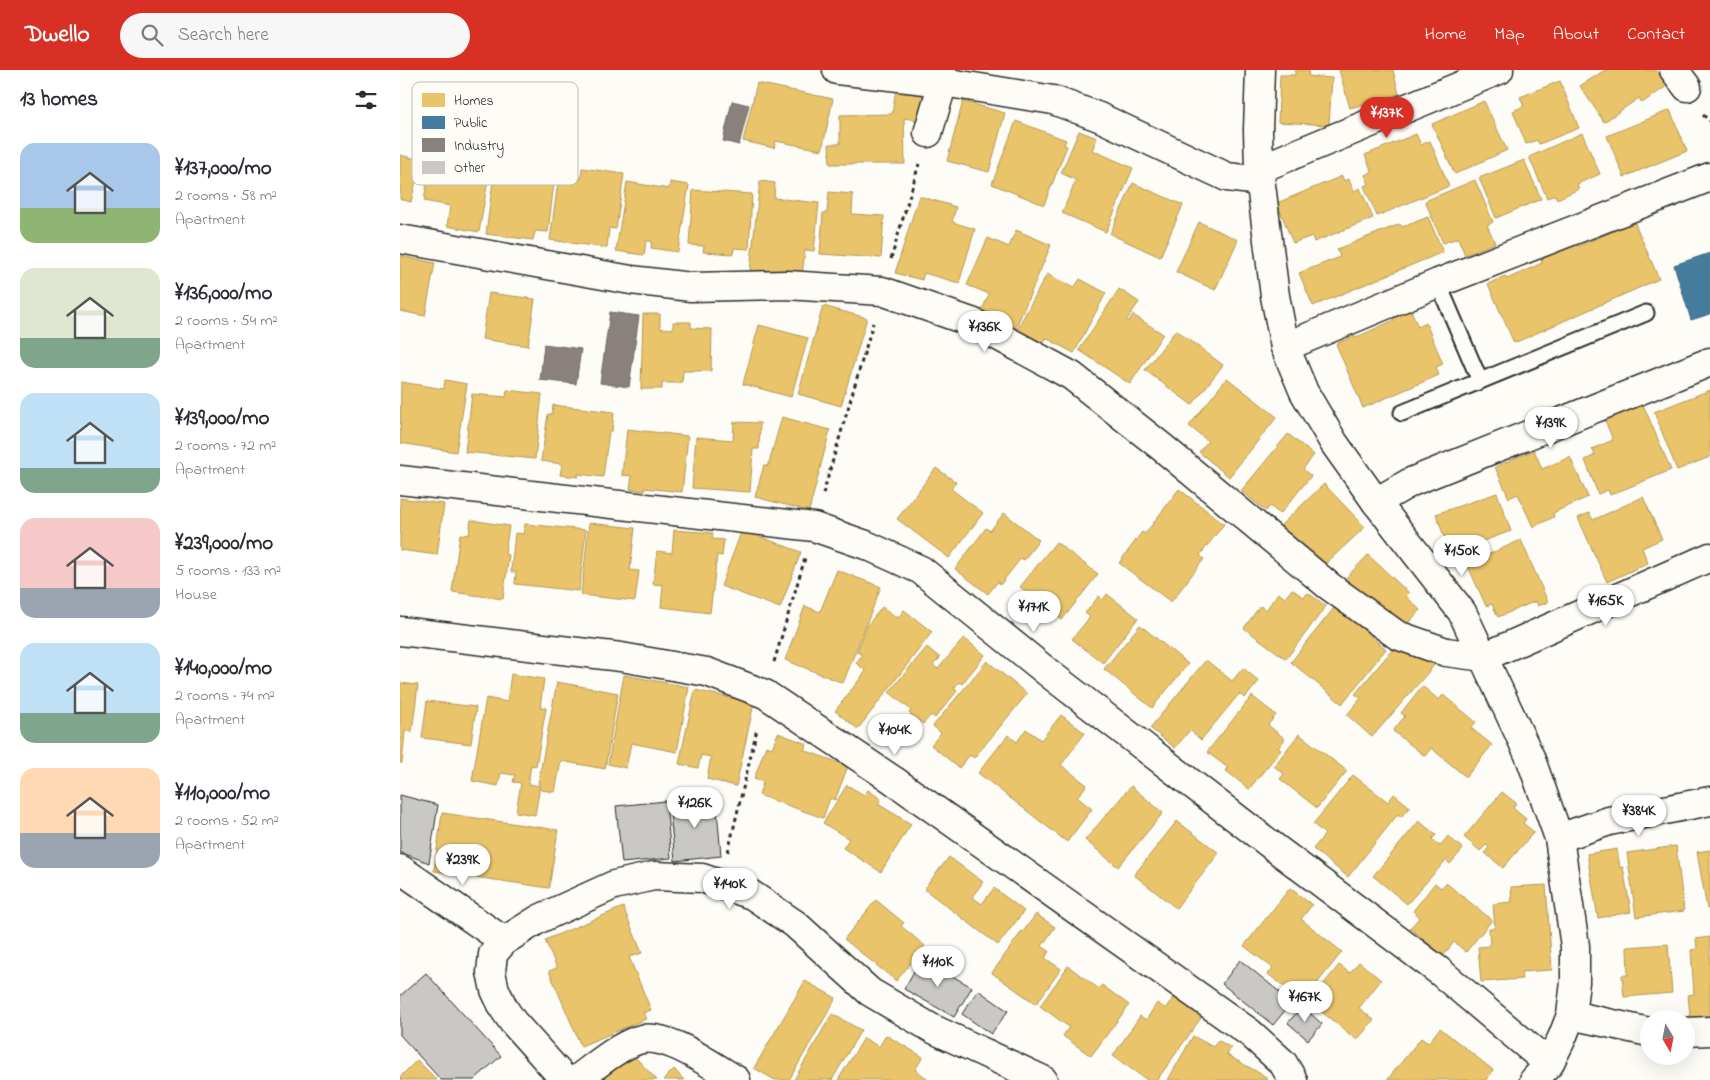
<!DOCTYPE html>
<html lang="en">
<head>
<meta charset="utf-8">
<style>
	body { margin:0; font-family:"Indie Flower",sans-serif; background:#f7f7f7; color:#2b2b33; height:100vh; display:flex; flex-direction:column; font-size:19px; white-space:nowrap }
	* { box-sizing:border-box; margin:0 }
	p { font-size:16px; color:#7c7c81 }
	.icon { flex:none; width:28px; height:28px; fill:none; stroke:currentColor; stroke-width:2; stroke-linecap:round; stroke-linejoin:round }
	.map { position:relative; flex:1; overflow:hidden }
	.sheet { display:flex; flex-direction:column; background:#fff; width:400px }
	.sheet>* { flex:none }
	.needle { width:32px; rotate:170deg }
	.controls { position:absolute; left:1240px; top:940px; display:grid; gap:10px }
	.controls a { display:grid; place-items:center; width:55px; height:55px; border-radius:50%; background:#fff; box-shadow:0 5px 20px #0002; font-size:25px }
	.price { position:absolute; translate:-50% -42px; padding:0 11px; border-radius:18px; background:#fff; color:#222; font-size:16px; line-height:32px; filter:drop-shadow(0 1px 2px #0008) }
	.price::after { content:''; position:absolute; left:50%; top:30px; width:15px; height:11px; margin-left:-8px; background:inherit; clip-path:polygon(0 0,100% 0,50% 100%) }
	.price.selected { background:#d93025; color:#fff }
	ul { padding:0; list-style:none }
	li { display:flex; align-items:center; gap:15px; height:125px; padding:0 20px }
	li span { display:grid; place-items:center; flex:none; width:140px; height:100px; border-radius:15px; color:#555 }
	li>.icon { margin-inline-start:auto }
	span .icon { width:60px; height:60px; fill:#fffc; stroke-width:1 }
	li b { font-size:21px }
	h2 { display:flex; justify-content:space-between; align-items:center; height:60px; padding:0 20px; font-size:21px }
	header { display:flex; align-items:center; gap:30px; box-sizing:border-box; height:70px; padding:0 25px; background:#d93025; color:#fff }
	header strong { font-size:24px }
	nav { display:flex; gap:28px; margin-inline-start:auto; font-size:18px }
	.search { width:350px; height:45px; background:#f7f7f7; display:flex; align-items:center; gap:12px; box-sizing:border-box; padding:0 18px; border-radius:28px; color:#7c7c81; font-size:19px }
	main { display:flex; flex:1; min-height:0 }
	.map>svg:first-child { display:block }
</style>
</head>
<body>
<header>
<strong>Dwello</strong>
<div class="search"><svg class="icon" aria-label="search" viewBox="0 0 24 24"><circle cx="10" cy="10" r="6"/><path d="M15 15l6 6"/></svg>Search here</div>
<nav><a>Home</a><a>Map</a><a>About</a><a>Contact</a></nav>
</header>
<main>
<section class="sheet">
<h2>13 homes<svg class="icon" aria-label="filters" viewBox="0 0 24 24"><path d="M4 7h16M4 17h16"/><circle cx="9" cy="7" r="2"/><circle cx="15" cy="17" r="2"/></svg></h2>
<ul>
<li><span style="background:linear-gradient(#a9c7e8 65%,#8fb573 0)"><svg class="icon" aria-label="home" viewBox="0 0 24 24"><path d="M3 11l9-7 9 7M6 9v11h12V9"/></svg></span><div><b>¥137,000/mo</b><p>2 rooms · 58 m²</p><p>Apartment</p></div></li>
<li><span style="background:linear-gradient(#dfe7d0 70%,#7fa58c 0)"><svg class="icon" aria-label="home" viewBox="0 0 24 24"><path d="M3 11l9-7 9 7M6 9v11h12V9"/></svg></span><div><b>¥136,000/mo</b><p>2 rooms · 54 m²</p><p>Apartment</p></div></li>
<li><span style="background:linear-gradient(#bfe0f5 75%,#7fa58c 0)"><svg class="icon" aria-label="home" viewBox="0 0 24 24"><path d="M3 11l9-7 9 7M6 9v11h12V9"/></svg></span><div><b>¥139,000/mo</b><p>2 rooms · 72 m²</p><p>Apartment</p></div></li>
<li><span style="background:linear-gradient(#f6c9c9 70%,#9aa5b1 0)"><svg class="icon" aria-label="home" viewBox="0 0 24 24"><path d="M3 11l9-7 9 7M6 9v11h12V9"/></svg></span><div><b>¥239,000/mo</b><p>5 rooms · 133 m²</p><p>House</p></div></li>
<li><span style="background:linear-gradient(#bfe0f5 70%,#7fa58c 0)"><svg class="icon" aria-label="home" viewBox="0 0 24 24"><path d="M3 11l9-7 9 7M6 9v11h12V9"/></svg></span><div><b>¥140,000/mo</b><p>2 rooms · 74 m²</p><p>Apartment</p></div></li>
<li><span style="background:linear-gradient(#ffd9b3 65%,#9aa5b1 0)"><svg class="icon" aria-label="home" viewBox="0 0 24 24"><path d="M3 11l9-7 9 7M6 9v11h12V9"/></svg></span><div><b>¥110,000/mo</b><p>2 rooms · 52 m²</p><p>Apartment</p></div></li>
</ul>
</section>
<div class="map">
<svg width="1310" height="1010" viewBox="0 0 1310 1010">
	<rect width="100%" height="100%" fill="#fdfcf7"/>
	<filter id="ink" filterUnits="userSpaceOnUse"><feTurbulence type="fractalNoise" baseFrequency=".02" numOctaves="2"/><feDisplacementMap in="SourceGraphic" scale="10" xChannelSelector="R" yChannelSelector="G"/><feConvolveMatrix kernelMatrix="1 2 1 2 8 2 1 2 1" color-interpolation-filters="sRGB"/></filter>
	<g filter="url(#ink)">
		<g fill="#e9c46a" stroke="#b09657">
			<path d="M895 0H909L908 6 932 8 929 55 878 52 880 5H895Z"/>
			<path d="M939 0H993L999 24 950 38Z"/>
			<path d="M1205 0H1256L1267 16 1242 33 1239 28 1204 52 1180 16Z"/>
			<path d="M1160 11 1179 58 1139 74 1137 70 1126 74 1113 41 1124 36 1120 27Z"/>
			<path d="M357 13 433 29 422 80 376 71 374 78 343 71Z"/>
			<path d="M496 19 527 25 522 51 504 48 505 94H430L429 74H440V45L492 44Z"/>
			<path d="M563 31 605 43 589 102 547 91Z"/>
			<path d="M1084 31 1107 80 1055 104 1032 54Z"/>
			<path d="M1270 40 1287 81 1224 107 1207 66Z"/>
			<path d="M616 51 666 70 664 75 667 76 644 135 592 114Z"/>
			<path d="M679 61 697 68 692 80 733 98 706 162 662 143 676 110 661 103Z"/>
			<path d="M1182 63 1200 104 1177 114 1179 119 1157 129 1155 125 1147 128 1129 87Z"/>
			<path d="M1016 64 1021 75 1030 71 1049 116 977 146 964 116 969 114 965 105 972 102 965 85Z"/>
			<path d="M0 85 21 90 11 132 0 129Z"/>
			<path d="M31 86 65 92 66 88 91 92 79 162 47 156 50 136 24 131Z"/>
			<path d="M1124 90 1141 129 1096 148 1079 108Z"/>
			<path d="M95 96 155 104 148 162 135 161 133 170 86 164Z"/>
			<path d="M182 98 224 104 216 159 209 158 207 178 150 170 159 105 181 109Z"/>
			<path d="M942 106 944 111 949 109 954 121 960 118 973 148 914 172 912 166 893 173 877 133Z"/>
			<path d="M1075 110 1093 152 1087 155 1095 173 1065 185 1058 168 1043 173 1025 131Z"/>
			<path d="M360 111 375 113 374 128 419 133 414 181 405 180 402 206 350 201Z"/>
			<path d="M227 112 269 119 270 112 289 115 278 182 251 178 252 171H246L244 185 216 181Z"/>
			<path d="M733 113 783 135 760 187 710 164Z"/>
			<path d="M293 120 352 124 349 179 334 178 333 184 303 182 304 176 289 175Z"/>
			<path d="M429 122 453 124 452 144 484 146 481 188 420 184 423 143H427Z"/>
			<path d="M519 126 556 137 552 152 575 159 559 213 524 203 522 210 495 203Z"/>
			<path d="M1028 147 1043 182 913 236 899 203 940 187 937 179 1000 154 1002 157Z"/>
			<path d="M1233 149 1259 209 1114 273 1088 214 1105 206 1107 209 1142 193 1141 189 1178 173 1179 176 1214 161 1213 159Z"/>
			<path d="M799 152 838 170 815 220 776 202Z"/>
			<path d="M616 160 651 175 614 262 579 247 589 224 567 215 588 168 609 177Z"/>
			<path d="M0 186 35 193 25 246 0 241Z"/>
			<path d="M647 204 674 218 680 209 706 223 674 283 646 268 642 276 616 261Z"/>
			<path d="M719 219 739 232 726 251 728 252 733 245 763 264 730 314 679 280Z"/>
			<path d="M89 223 135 229 128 276 82 269Z"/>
			<path d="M423 236 467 248 441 336 398 324Z"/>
			<path d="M1011 240 1018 257 1026 253 1043 294 1036 297 1039 305 963 338 936 274 954 266 955 268 994 250 993 248Z"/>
			<path d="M243 244H260V258L273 259V252H291V258L312 259 311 301H283L282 313H262V319H241Z"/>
			<path d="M359 255 408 268 391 327 343 314Z"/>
			<path d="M776 260 823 295 792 335 745 300Z"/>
			<path d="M827 308 877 347 829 407 799 382 808 371 789 356Z"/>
			<path d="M45 310 67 314 56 382 0 373 1 312 44 319Z"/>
			<path d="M107 320 142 324 135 389 65 382 72 324 106 327Z"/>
			<path d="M1310 320V387L1277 400 1254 342Z"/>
			<path d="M1242 332 1271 400 1210 425 1208 420 1198 424 1185 390 1195 385 1192 379 1213 370 1204 348Z"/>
			<path d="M153 335 214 342 212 361H209L203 407 178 404V407L160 405 162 394 141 391 148 344H152Z"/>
			<path d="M382 347 430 360 409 441 355 427 364 395 368 396Z"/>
			<path d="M334 352 360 353 359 379H353L350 422 292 418 296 367 333 370Z"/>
			<path d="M227 359 288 366 282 422 245 418V421L230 419 232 406 222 405Z"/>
			<path d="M888 364 914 385 903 399 911 406 880 444 870 436 866 441 841 421Z"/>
			<path d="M1134 380 1142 399 1170 387 1188 427 1153 443 1154 447 1133 457 1118 424 1109 428 1095 397Z"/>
			<path d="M536 398 556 412 551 419 583 443 549 488 497 449Z"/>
			<path d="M924 414 965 457 921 498 880 456Z"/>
			<path d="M779 419 824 454 800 485 804 489 771 532 719 493 742 462 745 464Z"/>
			<path d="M1097 423 1111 461 1050 483 1036 444Z"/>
			<path d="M1243 427 1262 469 1242 478 1248 493 1207 512 1178 448 1189 443 1193 450Z"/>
			<path d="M0 428 44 434 37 485 0 480Z"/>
			<path d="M604 443 639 470 624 490 621 488 600 515 598 511 588 524 555 499 586 458 590 461Z"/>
			<path d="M71 450 109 456 105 484 109 485 103 529 52 522 60 464 69 465Z"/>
			<path d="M189 453 235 458 230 500 239 501 235 531 181 525Z"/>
			<path d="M125 454 186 460 179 521 115 514 116 502H111L115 463 123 464Z"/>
			<path d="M274 460 313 463 312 469 324 470 322 486 317 485 310 543 261 537 263 515 253 514 257 481 272 483Z"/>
			<path d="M342 460 401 482 380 538 321 516Z"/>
			<path d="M1121 470 1148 532 1138 536 1136 531 1098 547 1092 534 1086 536 1067 494Z"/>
			<path d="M656 472 698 504 662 550 620 517Z"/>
			<path d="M968 485 1009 523 1006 526 1020 540 1003 559 941 513Z"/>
			<path d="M437 500 481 517 443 613 385 590 405 536 420 542Z"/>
			<path d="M892 519 903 527 908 523 926 536 886 589 844 558 860 536 866 540 878 523 885 528Z"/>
			<path d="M707 524 738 548 703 593 672 569 690 547 685 543 699 526 703 530Z"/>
			<path d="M482 537 498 548 504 540 532 562 458 659 435 641 466 601 456 593 462 585 457 582 467 556Z"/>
			<path d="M943 537 968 557 965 561 986 579 942 634 891 592 934 538 939 542Z"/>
			<path d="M740 555 788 594 752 638 704 599Z"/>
			<path d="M564 568 585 585 562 614 559 612 554 618 557 621 535 648 531 645 523 654 509 643 511 640 489 622 527 577 540 588 533 595 538 599Z"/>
			<path d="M998 573 1037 592 972 667 947 645 961 628 955 624Z"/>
			<path d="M806 590 832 611 843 598 859 611 845 628 839 624 801 670 790 660 775 678 750 658Z"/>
			<path d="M587 591 627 624 574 688 570 685 559 698 531 675 541 663 533 656Z"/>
			<path d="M111 604 144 609 140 637 146 638 136 696 131 695 128 714 140 716 135 745 116 742 121 713 113 712 115 705 101 703 98 716 72 711 86 628 107 632Z"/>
			<path d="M224 605 289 617 277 682 231 673 226 698 208 694Z"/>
			<path d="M157 612 218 623 205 699 161 691 155 722 141 720V714H138Z"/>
			<path d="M0 613 18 615 12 662 5 661 2 693H0Z"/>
			<path d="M1022 616 1039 630 1043 625 1076 652 1071 658 1092 675 1066 707 1031 678 1025 686 993 661 1005 646 1001 643Z"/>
			<path d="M295 620 354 633 336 716 307 709 311 687 301 685 298 698 279 694Z"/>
			<path d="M852 626 876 645 868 655 885 669 878 678 881 680 849 719 825 700 828 698 807 682Z"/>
			<path d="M27 631 76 637 71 674 22 668Z"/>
			<path d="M661 645 685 663 661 695 687 715 677 727 692 739 667 772 578 703 608 665 617 672 626 659 641 670Z"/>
			<path d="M378 663 407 674 404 680 448 696 435 730 430 728 423 748 359 725 363 712 354 709 366 676 372 678Z"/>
			<path d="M899 664 947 701 917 738 880 709 884 704 874 696Z"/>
			<path d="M953 705 988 732 994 724 1010 737 1001 747 998 744 948 807 913 779 925 764 913 754Z"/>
			<path d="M447 715 464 725 468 720 481 729 478 734 511 754 481 802 443 778 449 769 423 753Z"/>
			<path d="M731 716 763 743 718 797 685 770Z"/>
			<path d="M1102 722 1116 733 1113 738 1126 749 1123 753 1134 762 1103 798 1085 783 1089 777 1086 775 1080 781 1064 767Z"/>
			<path d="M42 743 158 760 149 818 34 801Z"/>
			<path d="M777 751 819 783 776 838 734 805Z"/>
			<path d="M1019 751 1036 765 1032 769 1040 776 1048 766 1063 779 1050 794 1046 790 1007 834 973 806Z"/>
			<path d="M1276 776 1284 841 1236 847 1227 783Z"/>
			<path d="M1217 779 1220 798 1223 797 1231 842 1198 848 1187 784Z"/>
			<path d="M1310 780V838L1307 839 1297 782Z"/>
			<path d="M549 787 583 812 572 827 582 834 594 818 624 841 598 875 524 819Z"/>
			<path d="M1035 813 1041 818 1046 813 1092 850 1066 882 1054 872 1043 886 1010 858 1020 847 1013 841Z"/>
			<path d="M1146 815 1152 900 1121 902 1122 909 1081 912 1078 877 1090 876 1089 858H1095L1093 834 1112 832 1111 817Z"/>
			<path d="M890 818 912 835 901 849 942 882 903 931 868 904 873 898 844 876Z"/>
			<path d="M476 830 504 853 501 856 525 876 496 911 444 869Z"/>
			<path d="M223 837 242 883 229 887 251 940 243 943 246 949 181 976 149 901 157 898 145 870Z"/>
			<path d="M636 844 655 857 642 876 649 881 645 888 661 899 636 934 592 903 622 861 623 862Z"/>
			<path d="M1310 867V952L1291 954 1288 925 1294 924 1291 880 1297 879 1296 869Z"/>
			<path d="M1268 874 1272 923 1224 927 1222 905H1228L1227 877Z"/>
			<path d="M959 892 981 910 959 938 974 950 957 970 909 932 939 895 950 903Z"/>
			<path d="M668 896 699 919 702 915 729 935 691 986 663 966 669 957 640 936Z"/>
			<path d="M405 911 436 928 389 1010H375L354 998Z"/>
			<path d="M775 926 803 945 757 1010H747L713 986 740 946 746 950 757 933 766 939Z"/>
			<path d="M432 944 461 960 432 1010H394Z"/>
			<path d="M1040 958 1093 1000 1086 1010H987L1021 968 1028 973Z"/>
			<path d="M486 965 523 987 515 1000 527 1008 526 1010H438L464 968 479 977Z"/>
			<path d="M793 966 813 977 818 970 831 978 827 985 868 1008 867 1010H768Z"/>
			<path d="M234 986 257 1010H206L201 1004Z"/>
			<path d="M17 990 37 1010H0V1007Z"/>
			<path d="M274 999 284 1010H263Z"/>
		</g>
		<path fill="#457b9d" stroke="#3d637b" d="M1310 183V244L1291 250 1274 195Z"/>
		<g fill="#8a817c" stroke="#6e6764">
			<path d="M332 31 349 35 339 75 323 71Z"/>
			<path d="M210 242 239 246 229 317 200 313Z"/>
			<path d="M144 274 181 279 176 314 140 310Z"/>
		</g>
		<g fill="#c9c8c4" stroke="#2b2b2b">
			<path d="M0 725 38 735 29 793 0 782Z"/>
			<path d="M316 728 321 786 275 791 269 733Z"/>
			<path d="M266 731 271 788 222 793 216 736Z"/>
			<path d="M521 889 572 917 554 947 504 919Z"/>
			<path d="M840 890 892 932 873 955 822 914Z"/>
			<path d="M26 903 101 986 74 1010H41L0 965V926Z"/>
			<path d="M578 920 608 941 591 964 562 944Z"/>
			<path d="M902 936 922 954 908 970 888 953Z"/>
		</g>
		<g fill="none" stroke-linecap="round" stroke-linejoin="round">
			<defs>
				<g id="lane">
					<path d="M1038 213 1080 311"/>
					<path d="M1002 343 1246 243"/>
				</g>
				<g id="street">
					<path d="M437 0 543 12 653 30 699 47 827 107 860 111"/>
					<path d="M860 0 858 60 859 99 875 226 885 277 904 322 934 373 976 432 1062 542 1130 687 1159 768 1175 876V912L1171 945 1162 968 1149 994 1134 1010"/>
					<path d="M1274 0 1287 17"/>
					<path d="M528 63 543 12"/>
					<path d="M859 99 1099 0"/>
					<path d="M0 169 231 210 291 217 387 215 482 221 574 253 672 306 763 378 929 516 997 565 1046 582 1084 587 1310 487"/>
					<path d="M885 277 1038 213 1310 107"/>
					<path d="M0 410 414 457 466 475 521 500 651 605 875 778 1039 901 1149 994"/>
					<path d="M976 432 1011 412 1310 292"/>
					<path d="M0 561 221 587 307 602 365 624 493 710 850 963 883 993 893 1010"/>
					<path d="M1159 768 1209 751 1310 731"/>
					<path d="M0 799 104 871"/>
					<path d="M1171 945 1249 962"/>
					<path d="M1286 962 1310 961"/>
					<path d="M165 1010 113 952 104 939 95 920 91 902 93 884 104 871 139 849 214 815 254 806 302 808 352 825 395 854 470 922 533 959 643 1010"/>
					<path d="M176 1010C194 997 217 977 238 970 266 961 312 996 336 1010"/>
				</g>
			</defs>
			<use href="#lane" stroke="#2b2b2b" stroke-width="19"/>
			<use href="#street" stroke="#2b2b2b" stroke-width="31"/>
			<g stroke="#2b2b2b" stroke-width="3" stroke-dasharray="4 4" stroke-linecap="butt">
				<path d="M1303 45 1310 51"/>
				<path d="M491 189 519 94"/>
				<path d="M423 424 473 253"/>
				<path d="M374 592 405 488"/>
				<path d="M328 782 357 659"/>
			</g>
			<use href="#lane" stroke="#fdfcf7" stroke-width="15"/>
			<use href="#street" stroke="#fdfcf7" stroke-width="28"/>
		</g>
	</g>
	<rect x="12" y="12" width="166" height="103" rx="8" fill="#fdfcf7" stroke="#bebdba" stroke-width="1"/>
	<rect x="22" y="23" width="23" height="14" fill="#e9c46a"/>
	<rect x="22" y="46" width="23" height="13" fill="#457b9d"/>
	<rect x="22" y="68" width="23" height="14" fill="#8a817c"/>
	<rect x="22" y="91" width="23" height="13" fill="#c9c8c4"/>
	<g font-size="14" fill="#2b2b2b">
		<text x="54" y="35">Homes</text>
		<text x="54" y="57">Public</text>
		<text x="54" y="80">Industry</text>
		<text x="54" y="102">Other</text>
	</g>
</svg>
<div class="controls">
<a><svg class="needle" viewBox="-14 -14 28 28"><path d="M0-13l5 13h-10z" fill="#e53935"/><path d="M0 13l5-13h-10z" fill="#7c7c81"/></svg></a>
</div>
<b class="price selected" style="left:987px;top:69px">¥137K</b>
<b class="price" style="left:585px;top:283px">¥136K</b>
<b class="price" style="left:1151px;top:379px">¥139K</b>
<b class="price" style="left:1062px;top:507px">¥150K</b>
<b class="price" style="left:1206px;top:557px">¥165K</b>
<b class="price" style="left:634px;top:563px">¥171K</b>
<b class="price" style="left:495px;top:686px">¥104K</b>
<b class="price" style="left:295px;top:759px">¥126K</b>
<b class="price" style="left:1239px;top:767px">¥384K</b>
<b class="price" style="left:63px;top:816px">¥239K</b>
<b class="price" style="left:330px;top:840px">¥140K</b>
<b class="price" style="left:538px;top:918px">¥110K</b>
<b class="price" style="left:905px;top:953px">¥167K</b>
</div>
</main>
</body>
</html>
